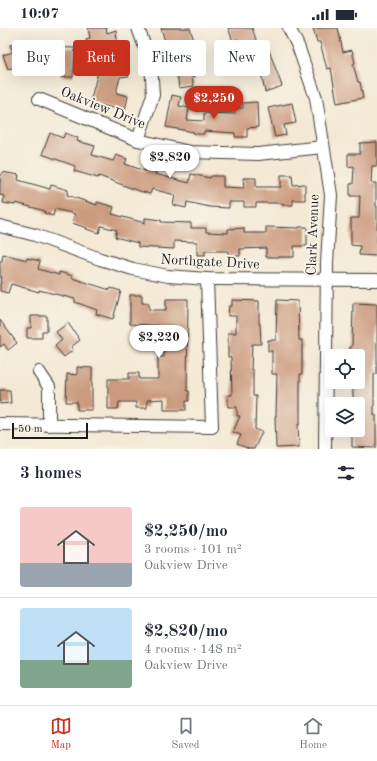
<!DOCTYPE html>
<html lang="en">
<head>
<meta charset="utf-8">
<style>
	body { margin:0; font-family:"Old Standard TT",serif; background:#f2f2f3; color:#1f2937; height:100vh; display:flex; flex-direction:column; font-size:15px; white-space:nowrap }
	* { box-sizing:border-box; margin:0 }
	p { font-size:13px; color:#747a83 }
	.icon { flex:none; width:22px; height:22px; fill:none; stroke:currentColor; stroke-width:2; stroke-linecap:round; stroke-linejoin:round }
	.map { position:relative; height:421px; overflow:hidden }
	.panel { display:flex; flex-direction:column; background:#fff; flex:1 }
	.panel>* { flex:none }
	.top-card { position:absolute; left:12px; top:12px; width:353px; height:36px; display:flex; gap:8px }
	.tools { position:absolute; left:325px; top:321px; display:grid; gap:8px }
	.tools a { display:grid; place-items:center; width:40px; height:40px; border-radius:4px; background:#fff; box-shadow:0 4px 16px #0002; font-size:20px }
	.scale { position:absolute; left:12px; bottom:10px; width:76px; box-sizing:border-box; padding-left:4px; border:2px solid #1c1c1c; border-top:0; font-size:11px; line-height:14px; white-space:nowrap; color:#1c1c1c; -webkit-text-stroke:3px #f7f3e8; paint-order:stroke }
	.price { position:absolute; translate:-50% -34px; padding:0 9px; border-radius:14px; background:#fff; color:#222; font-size:13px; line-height:26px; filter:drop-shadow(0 1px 2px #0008) }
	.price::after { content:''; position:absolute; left:50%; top:24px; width:12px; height:9px; margin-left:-6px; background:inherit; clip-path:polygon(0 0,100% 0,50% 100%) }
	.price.current { background:#c8321e; color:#fff }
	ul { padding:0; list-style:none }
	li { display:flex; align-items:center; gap:12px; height:100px; padding:0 20px }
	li+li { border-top:1px solid #e0e1e3 }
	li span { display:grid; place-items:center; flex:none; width:112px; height:80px; border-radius:4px; color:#555 }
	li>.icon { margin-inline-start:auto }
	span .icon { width:48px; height:48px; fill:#fffc; stroke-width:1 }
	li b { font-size:17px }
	h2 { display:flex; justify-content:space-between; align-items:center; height:48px; padding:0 20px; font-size:17px }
	.tag { padding:0 14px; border-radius:4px; background:#fff; box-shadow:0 4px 16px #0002; font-size:14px; line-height:36px }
	.tag.current { background:#c8321e; color:#fff }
	.status { display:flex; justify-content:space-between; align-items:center; height:28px; padding:0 20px; background:#fff; direction:ltr }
	.status svg { height:11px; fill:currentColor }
	.dock { display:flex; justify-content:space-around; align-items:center; height:56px; border-top:1px solid #e0e1e3; background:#fff; font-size:11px; color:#747a83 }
	.dock a { display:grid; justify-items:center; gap:2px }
	.dock .current { color:#c8321e }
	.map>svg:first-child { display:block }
</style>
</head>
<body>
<div class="status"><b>10:07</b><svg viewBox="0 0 49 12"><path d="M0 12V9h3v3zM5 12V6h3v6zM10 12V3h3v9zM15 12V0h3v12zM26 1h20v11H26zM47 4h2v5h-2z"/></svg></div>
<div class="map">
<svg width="377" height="421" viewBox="0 0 377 421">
	<rect width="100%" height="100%" fill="#f7f3e8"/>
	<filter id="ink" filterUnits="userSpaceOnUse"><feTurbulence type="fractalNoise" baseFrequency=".025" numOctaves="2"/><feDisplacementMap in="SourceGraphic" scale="8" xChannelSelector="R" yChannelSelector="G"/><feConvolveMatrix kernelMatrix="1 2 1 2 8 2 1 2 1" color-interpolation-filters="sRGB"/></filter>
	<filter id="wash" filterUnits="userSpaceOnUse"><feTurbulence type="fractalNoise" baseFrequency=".012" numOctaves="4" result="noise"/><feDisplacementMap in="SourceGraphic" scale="16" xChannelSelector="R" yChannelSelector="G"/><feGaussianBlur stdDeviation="0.9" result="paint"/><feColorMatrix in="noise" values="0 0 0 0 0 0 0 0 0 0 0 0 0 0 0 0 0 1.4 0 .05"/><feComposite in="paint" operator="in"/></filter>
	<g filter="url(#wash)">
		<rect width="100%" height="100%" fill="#f4e9d4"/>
		<g id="blocks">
			<g fill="#cc9b7f">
				<path d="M88 0H106L107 5 116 2 117 11 120 37H128L129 48 120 49 116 65 128 68 125 83 90 74 97 48 94 18 88 19 86 11 90 10Z"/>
				<path d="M161 0H190L194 13 196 28 200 27 195 49H192L194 58 179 60 177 43H179L176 17 167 20Z"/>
				<path d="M228 0H252L259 20 267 17 282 58 265 64 262 49H261L255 34 245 38 241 27 244 26 238 11 233 13Z"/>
				<path d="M313 0H338L343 24 352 22 355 35 353 36 358 54H360L363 70 337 75 331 40 327 41 320 14H317Z"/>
				<path d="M23 13 33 39 24 42 22 37 8 41 3 27 13 24 10 17Z"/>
				<path d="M47 19 75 20 73 49H61V44L46 43Z"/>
				<path d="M172 67 181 69 179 78 189 80 187 92 204 93V85L235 86V80H243V75L257 74 258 99 247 100V109H235V105L204 103V106H194V104L166 99Z"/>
				<path d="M292 75 296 95 284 97 286 107 275 109 268 80Z"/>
				<path d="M50 105 63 110 65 105 78 110 77 113 95 118 92 127 113 133 116 127 127 131 125 136 145 143 147 135 157 138 155 146 189 155 191 146 210 150 211 148H223V159L244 160 243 150H256V159H281V147H292L293 157 305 156V172H293V177H282V175H256V179H244V174H229V180L210 179 187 174 186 180 173 177 175 167 152 161 150 166 136 162 99 148 98 150 74 143 75 138 42 126Z"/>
				<path d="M377 114V138H372L371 155H376V178H377V228L359 227 360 218 351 217V190H359L360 168H350V156H353L354 138 348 139V126H360V115Z"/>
				<path d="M2 144 19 147 18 152 50 161 51 157 68 162 67 167 97 177V174L114 179 112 186 145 195V190L161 192V194L191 195V200H206V204L228 205V201L244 200V205H266V199L299 200V199H307V218H294V229H266V220L240 221V228H228V223H205V227H197V214L174 213V221L138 219V215L115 209 117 202 101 198 99 205 86 201 87 200 72 195 75 186 55 181 53 188 44 185 45 183 16 175 15 177 3 175 4 168 0 167V156Z"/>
				<path d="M3 226 27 232V230L40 233 38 241 59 247V244L73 248 72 250 110 262 111 260 121 263 113 291 96 286 97 282 75 274V271L39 262V264L11 256 8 265 0 263V257L2 249H0V233H2Z"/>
				<path d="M130 267H142V275H149V282H166V271H188L187 363H189V373H186V382H164V371L147 372V380H136V374H119L118 381H108V351H129V345H139V351H158V329H164V302H158V297L130 296Z"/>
				<path d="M232 272 259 273V296H260L261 316H252L251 342H253V368H256L255 401 262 404 254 421H249L237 416 241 407 233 404 240 388H237V379H228V367H232L231 329H228V305H236V288H228L229 278H232Z"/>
				<path d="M277 272 298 273 299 312H302V346H300V396H298L299 419 276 420 275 388H276L277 346H272V323H268V312H276Z"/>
				<path d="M353 275 377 276V346H374V387H376V420L352 419V402H358V376H353V354H358V328H350V319H352Z"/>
				<path d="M31 288H47V303H42V310H27V300H31Z"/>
				<path d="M0 292 17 315 8 322 4 316 0 319Z"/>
				<path d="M68 295 80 312 71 319 73 322 64 329 55 318 62 312 56 304Z"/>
				<path d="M77 339 92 340V382H77V374H66L67 346 77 347Z"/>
				<path d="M0 362H10L11 375 0 376Z"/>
			</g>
		</g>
	</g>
	<g filter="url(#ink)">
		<use href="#blocks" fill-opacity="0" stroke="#3c3b38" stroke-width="1"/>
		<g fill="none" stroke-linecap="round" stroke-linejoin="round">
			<defs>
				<g id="minor">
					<path d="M138 0 151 36 153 67 138 112"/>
					<path d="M289 0 298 18 316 70 331 167 327 235 325 421"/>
					<path d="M39 71 138 112 189 124 258 126 323 119"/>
					<path d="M0 198 35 207 100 231 133 241 168 248 207 251 377 252"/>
					<path d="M39 344 49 359V397"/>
					<path d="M0 396 212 399 207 251"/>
				</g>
			</defs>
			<use href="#minor" stroke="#3c3b38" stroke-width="14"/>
			<use href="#minor" stroke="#fff" stroke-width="12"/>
		</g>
	</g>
	<g text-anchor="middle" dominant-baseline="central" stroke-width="4" stroke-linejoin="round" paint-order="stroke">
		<g font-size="14" fill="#1c1c1c" stroke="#f7f3e8">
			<text transform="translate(103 80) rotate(22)">Oakview Drive</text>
			<text transform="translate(313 207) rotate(-88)">Clark Avenue</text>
			<text transform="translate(210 234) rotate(3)">Northgate Drive</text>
		</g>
	</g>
</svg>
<div class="tools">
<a><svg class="icon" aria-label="locate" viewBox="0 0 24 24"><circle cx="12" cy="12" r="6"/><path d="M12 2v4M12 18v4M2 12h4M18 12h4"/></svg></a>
<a><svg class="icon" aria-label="layers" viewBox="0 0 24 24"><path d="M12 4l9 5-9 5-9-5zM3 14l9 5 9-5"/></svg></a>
</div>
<div class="scale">50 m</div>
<b class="price current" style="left:214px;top:92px">$2,250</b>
<b class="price" style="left:170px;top:151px">$2,820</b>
<b class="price" style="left:159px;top:331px">$2,220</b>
<div class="top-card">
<a class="tag">Buy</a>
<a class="tag current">Rent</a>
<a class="tag">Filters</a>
<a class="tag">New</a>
</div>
</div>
<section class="panel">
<h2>3 homes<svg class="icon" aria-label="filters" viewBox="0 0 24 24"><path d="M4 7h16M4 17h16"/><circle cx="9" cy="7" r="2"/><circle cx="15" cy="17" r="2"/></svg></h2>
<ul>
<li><span style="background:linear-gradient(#f6c9c9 70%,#9aa5b1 0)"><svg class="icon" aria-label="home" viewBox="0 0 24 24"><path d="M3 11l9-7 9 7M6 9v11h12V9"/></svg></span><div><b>$2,250/mo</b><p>3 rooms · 101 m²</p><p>Oakview Drive</p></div></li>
<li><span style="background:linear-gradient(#bfe0f5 65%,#7fa58c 0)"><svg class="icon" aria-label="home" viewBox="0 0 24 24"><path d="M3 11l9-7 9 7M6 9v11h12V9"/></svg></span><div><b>$2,820/mo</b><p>4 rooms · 148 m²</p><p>Oakview Drive</p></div></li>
</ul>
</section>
<nav class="dock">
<a class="current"><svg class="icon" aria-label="map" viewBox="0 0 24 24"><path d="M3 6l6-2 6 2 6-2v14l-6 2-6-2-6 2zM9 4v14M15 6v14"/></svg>Map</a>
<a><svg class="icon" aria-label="saved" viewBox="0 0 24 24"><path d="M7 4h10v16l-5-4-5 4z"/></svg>Saved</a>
<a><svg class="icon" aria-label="home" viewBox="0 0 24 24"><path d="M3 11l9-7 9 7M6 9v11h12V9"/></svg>Home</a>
</nav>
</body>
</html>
